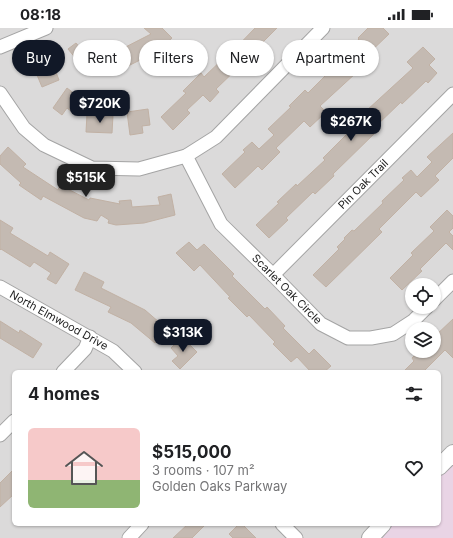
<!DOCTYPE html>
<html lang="en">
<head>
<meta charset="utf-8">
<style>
	body { margin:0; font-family:Inter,sans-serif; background:#f2f2f2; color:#202124; height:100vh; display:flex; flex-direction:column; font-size:15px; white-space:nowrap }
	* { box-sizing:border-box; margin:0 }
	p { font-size:13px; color:#757577 }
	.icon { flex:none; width:22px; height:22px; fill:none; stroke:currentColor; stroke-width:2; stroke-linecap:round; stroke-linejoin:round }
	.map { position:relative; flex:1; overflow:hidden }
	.side { position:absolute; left:12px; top:342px; width:429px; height:156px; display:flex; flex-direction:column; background:#fff; border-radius:6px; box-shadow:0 1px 3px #0004 }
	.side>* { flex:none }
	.banner { position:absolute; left:12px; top:12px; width:429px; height:36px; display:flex; gap:8px }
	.fabs { position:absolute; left:405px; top:250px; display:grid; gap:8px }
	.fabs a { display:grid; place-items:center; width:36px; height:36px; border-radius:50%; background:#fff; box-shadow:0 1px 3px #0004; font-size:20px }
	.price { position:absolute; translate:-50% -34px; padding:0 9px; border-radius:8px; background:#111827; color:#fff; font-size:13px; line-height:26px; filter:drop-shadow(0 1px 2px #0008) }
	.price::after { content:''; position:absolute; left:50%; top:24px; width:12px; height:9px; margin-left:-6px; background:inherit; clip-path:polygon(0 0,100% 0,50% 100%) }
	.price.selected { background:#222; color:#fff }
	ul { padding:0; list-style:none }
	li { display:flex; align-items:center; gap:12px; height:100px; padding:0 16px }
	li+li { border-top:1px solid #e0e0e0 }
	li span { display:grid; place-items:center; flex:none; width:112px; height:80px; border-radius:6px; color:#555 }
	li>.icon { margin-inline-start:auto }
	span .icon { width:48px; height:48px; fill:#fffc; stroke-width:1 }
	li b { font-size:17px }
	h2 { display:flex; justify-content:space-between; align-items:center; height:48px; padding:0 16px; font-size:17px }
	.tag { padding:0 14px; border-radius:18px; background:#fff; box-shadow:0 1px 3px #0004; font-size:14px; line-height:36px }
	.tag.selected { background:#111827; color:#fff }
	.status { display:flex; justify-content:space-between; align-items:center; height:28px; padding:0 20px; background:#fff; direction:ltr }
	.status svg { height:11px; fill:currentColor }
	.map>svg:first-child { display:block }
</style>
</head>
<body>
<div class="status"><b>08:18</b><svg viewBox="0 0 49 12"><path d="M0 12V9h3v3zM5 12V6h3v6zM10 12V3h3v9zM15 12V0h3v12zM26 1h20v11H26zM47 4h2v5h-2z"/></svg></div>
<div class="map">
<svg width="453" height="510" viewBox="0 0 453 510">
	<rect width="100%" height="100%" fill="#efebe3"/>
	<path fill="#dbdada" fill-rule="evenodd" d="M0 0H453V434L439 448V344H14V496H392L378 510H0ZM412 257H434V279H412ZM412 301H434V323H412Z"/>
	<path fill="#e9d4e5" d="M453 434V510H378L392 496H439V448Z"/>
	<g fill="#c4bab2" stroke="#c1b1a4">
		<path d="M144 0H162L172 10 158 23 118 43 110 27 151 6Z"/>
		<path d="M255 0H277L260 17 263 20 245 37 243 35 216 61 219 64 210 74 203 67 187 82 190 85 173 102 161 89 186 65 183 63 201 45 204 49 226 28 227 29Z"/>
		<path d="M368 0H383L389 6 364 30 368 34 320 78 326 84 310 99 304 93 276 120 280 124 262 142 258 138 235 160 222 146 245 124 243 122 252 114 259 121 274 107 268 101 291 79 289 78 305 62 308 65 337 36 335 34 359 11 358 10Z"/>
		<path d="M76 15 83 23 91 17 102 30 86 43 68 21Z"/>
		<path d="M423 19 435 31 429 37 437 45 428 55 426 53 402 76 401 74 375 99 378 102 333 146 334 148 315 166 313 164 286 190 288 192 269 210 256 197 279 175 277 174 296 156 297 158 325 132 323 130 368 85 366 83 413 40 407 34Z"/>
		<path d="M50 29 59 52 42 59 32 35Z"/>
		<path d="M67 60 84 73 75 86 67 80 62 87 53 80Z"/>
		<path d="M148 81 150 97 142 98 143 105 130 107 127 84Z"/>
		<path d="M87 86 113 87 112 105 86 104Z"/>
		<path d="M453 105V130L435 148 439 152 421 169 416 164 379 201 382 204 326 259 313 247 339 221 337 219 345 211 344 210 352 202 354 203 383 175 382 173 404 152 402 150 411 142 417 149 432 134 427 129Z"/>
		<path d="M8 119 26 136 23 139 58 162 60 157 89 172 90 170 120 176 119 173 131 172 132 179 160 177 158 169 171 166 175 187 144 195 116 197 108 195 109 192 101 187 97 193 84 190 43 168 41 172 19 157 21 155 0 136V128Z"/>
		<path d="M447 182 453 188V200L449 204 453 208V222L446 215 420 241 422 243 402 262 390 250 413 227 411 225 434 203 430 199Z"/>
		<path d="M0 192 13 200 10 205 48 228 50 224 69 236 56 256 47 251 51 245 34 234 30 239 1 221 0 222Z"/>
		<path d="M189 214 197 222 204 216 234 246 232 248 265 281 267 279 285 298 283 300 309 326 314 321 331 338 324 344H311L297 329 291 334 273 316 275 314 249 287 247 289 228 270 230 269 200 237 194 243 176 225Z"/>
		<path d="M84 244 104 254 101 260 145 282 167 301 155 315 131 295 108 284 111 279 75 262Z"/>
		<path d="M453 291V330L445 322 423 344H403L414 333 412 330 419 323H434V309Z"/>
		<path d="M0 293 19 305 20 302 42 316 33 330 0 310Z"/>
		<path d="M182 309 197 324 180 341 172 333 178 328 171 320Z"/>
		<path d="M14 441V466L0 479V455Z"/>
		<path d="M188 496H206L192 510H173Z"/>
		<path d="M239 496H242L256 510H233L229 506Z"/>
	</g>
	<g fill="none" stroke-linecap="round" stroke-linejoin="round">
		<defs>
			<g id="minor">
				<path d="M0 19 46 0"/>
				<path d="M0 65 24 100 44 117 92 140 139 141 186 128 216 109 323 0"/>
				<path d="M186 128 221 196 273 247 321 296 348 310H371L393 306 413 293 427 279"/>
				<path d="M273 247 453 66"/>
				<path d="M0 259 113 323 135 344"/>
				<path d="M434 272 453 253"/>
				<path d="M63 344 85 321 90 309"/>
				<path d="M0 407 14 393"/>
				<path d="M282 496 296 510"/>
				<path d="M129 510 142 496"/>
			</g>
			<g id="tertiary">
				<path d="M439 439 453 425"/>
				<path d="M370 510 383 496"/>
			</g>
		</defs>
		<use href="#minor" stroke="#a4a4a4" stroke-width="15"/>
		<use href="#tertiary" stroke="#a4a4a4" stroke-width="18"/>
		<use href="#minor" stroke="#fff" stroke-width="13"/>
		<use href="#tertiary" stroke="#fff" stroke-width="16"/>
	</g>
	<g text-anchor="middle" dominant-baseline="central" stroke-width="3" stroke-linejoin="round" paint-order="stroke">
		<g font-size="11" fill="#1d1d1d" stroke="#fff">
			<text transform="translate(363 156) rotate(-45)">Pin Oak Trail</text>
			<text transform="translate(287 261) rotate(45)">Scarlet Oak Circle</text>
			<text transform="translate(59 292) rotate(29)">North Elmwood Drive</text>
		</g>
	</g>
</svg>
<div class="fabs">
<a><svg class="icon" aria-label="locate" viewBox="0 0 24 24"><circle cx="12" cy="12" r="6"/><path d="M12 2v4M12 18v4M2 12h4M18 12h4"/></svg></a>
<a><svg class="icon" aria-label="layers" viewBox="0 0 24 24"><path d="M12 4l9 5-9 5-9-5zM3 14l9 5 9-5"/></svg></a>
</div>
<b class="price" style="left:100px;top:96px">$720K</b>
<b class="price" style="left:351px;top:114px">$267K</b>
<b class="price selected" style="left:86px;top:170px">$515K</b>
<b class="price" style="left:183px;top:325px">$313K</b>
<div class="banner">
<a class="tag selected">Buy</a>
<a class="tag">Rent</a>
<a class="tag">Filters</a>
<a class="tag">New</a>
<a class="tag">Apartment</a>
</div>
<section class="side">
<h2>4 homes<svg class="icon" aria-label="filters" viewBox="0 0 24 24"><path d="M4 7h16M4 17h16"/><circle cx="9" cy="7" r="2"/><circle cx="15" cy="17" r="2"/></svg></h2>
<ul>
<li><span style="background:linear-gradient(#f6c9c9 65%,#8fb573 0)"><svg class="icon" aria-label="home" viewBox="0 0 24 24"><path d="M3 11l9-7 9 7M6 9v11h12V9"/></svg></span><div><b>$515,000</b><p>3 rooms · 107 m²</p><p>Golden Oaks Parkway</p></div><svg class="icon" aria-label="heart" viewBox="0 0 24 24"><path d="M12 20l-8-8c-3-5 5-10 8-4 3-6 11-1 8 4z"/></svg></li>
</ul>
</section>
</div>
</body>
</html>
